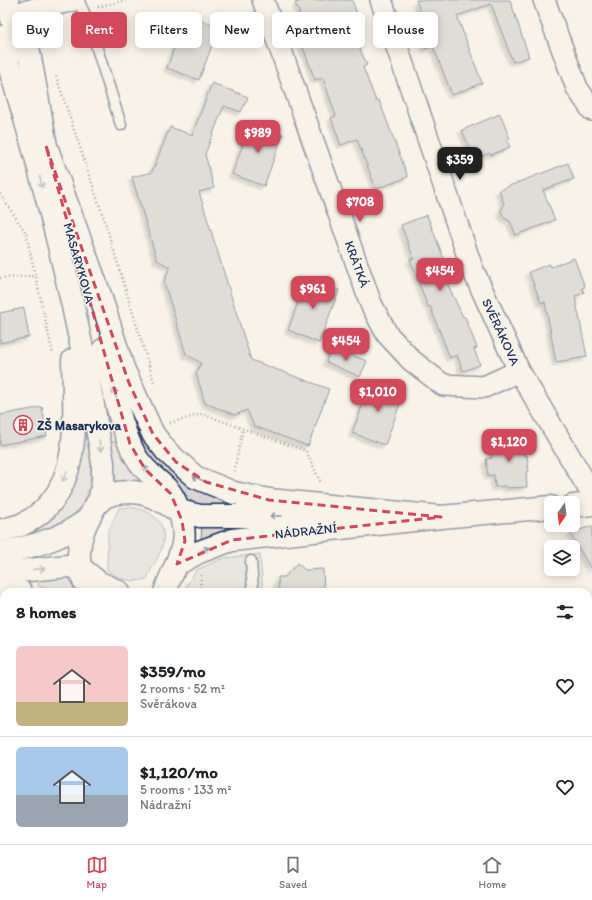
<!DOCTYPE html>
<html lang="en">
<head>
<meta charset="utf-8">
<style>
	body { margin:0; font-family:Itim,sans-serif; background:#f2f2f2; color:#202124; height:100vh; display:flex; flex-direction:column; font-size:15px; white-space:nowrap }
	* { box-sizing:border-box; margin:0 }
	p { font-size:13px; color:#757577 }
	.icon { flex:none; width:22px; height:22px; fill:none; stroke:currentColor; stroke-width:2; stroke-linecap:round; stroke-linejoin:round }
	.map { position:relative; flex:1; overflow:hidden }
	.drawer { position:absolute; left:0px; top:588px; width:592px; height:256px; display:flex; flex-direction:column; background:#fff; border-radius:12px 12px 0 0; box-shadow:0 2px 10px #0003 }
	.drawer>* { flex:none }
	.top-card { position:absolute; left:12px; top:12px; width:568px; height:36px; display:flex; gap:8px }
	.needle { width:26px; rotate:194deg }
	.controls { position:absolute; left:544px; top:496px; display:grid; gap:8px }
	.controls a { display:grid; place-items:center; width:36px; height:36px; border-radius:6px; background:#fff; box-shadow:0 2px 10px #0003; font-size:20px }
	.price { position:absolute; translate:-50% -34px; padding:0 9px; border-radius:8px; background:#d1495b; color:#fff; font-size:13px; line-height:26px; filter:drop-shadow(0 1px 2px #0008) }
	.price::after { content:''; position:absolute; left:50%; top:24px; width:12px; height:9px; margin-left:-6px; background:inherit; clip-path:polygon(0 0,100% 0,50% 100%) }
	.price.active { background:#222; color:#fff }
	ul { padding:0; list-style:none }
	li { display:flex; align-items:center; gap:12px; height:100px; padding:0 16px }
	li+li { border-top:1px solid #e0e0e0 }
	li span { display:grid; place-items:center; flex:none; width:112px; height:80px; border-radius:6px; color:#555 }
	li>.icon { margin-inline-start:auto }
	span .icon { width:48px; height:48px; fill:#fffc; stroke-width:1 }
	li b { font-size:17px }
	h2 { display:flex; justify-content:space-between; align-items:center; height:48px; padding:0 16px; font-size:17px }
	.pill { padding:0 14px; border-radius:6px; background:#fff; box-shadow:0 2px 10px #0003; font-size:14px; line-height:36px }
	.pill.active { background:#d1495b; color:#fff }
	.tab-bar { display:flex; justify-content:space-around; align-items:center; height:56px; border-top:1px solid #e0e0e0; background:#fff; font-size:11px; color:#757577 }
	.tab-bar a { display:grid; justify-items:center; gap:2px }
	.tab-bar .active { color:#d1495b }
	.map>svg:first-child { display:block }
</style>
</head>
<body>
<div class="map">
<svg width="592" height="844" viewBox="0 0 592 844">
	<defs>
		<filter id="shadow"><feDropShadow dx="-3.5" dy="3.5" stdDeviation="1" flood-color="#0004"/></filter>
	</defs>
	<rect width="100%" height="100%" fill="#f7f3e8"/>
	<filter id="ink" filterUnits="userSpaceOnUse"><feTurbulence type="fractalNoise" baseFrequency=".025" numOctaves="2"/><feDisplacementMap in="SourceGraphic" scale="8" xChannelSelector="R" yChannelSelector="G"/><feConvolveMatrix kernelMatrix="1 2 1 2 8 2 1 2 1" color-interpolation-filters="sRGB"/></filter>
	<g filter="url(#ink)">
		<g fill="#d7d6d4" stroke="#798299">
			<path d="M143 431 225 499 224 507 196 506 182 490 155 470 135 435Z"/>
			<path d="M120 440 143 481V482L117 483 116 481 111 442Z"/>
			<path d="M90 444C93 472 92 506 64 522 54 528 43 532 33 537L30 527 81 445Z"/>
			<path d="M128 507C147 509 167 519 163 542 161 555 151 567 147 579 132 583 119 580 107 570L108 532 119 508Z"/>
			<path d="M224 525 225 532 204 539 201 538 202 526Z"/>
			<path d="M260 554 263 592H183L196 570 224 558Z"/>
			<path d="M67 575 76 592H57L38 586 39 576Z"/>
			<path d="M592 694V844H195V840H588V695Z"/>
		</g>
		<g fill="#c0c3c5" stroke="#1b2f5e" filter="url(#shadow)">
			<path d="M305 0H352L357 14 349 17 354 30 352 31 367 65 363 67 376 101 379 100 408 177 376 189 357 139 341 145 331 118 336 116 323 78 315 80 292 17 300 14 295 3Z"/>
			<path d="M416 0H510L529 57 513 62 491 4 457 16 482 83 452 95 433 46 426 49 416 21 424 20Z"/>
			<path d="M186 15 219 27 199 80 167 68Z"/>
			<path d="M212 83 248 97 241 112 224 106 205 154 214 188 199 192 251 360 329 389 308 446 254 426 247 410 235 415 205 403 196 373 201 363 186 354 164 282 170 267 157 260 132 177 152 172 170 127 192 135Z"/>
			<path d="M500 114 510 139 507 140 510 147 491 155 489 153 481 157 479 152 472 154 462 130Z"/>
			<path d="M251 122 283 134 264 186 232 174Z"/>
			<path d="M568 163 574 179 543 190 555 220 516 235 510 221 504 218 501 211 504 204 499 190Z"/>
			<path d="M427 215 452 280 448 285 463 317H465L477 348 474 349 480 365 463 371 457 355 450 358 430 306 428 307 410 259H414L401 225Z"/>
			<path d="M574 258 585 287 582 288 584 293 575 296 587 357 556 362 545 302 541 303 529 272 549 264 551 267Z"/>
			<path d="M307 278 339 290 319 343 288 330Z"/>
			<path d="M24 308 29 337 0 343V313Z"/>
			<path d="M331 347 367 361 360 377 326 362Z"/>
			<path d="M372 380 404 393 385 445 352 433Z"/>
			<path d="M42 407 47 436 0 445V415Z"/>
			<path d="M521 433 524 455H527L529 471 526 472 527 487 507 488 506 486 495 487 494 475 488 476 486 459 492 458 491 442Z"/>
			<path d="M592 526V571L570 533Z"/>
			<path d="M297 563 305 570 323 569 324 592H279L278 577H285Z"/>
		</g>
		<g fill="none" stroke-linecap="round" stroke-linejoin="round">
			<defs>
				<g id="lane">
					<path d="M78 0 89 23 121 125"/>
					<path d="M251 561 253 592"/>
					<path d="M588 665 592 664"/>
					<path d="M321 840 322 844"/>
				</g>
				<g id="street">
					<path d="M263 0 371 304 387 334 411 360 443 385 484 387 519 371"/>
					<path d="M381 0 472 268 519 371 592 494"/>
					<path d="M544 0 577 88 592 110"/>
					<path d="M19 13 74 0"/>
				</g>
				<g id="secondary">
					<path d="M573 506 592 504"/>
					<path d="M179 511 200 516H333"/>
					<path d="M177 564 199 552 232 540 441 517 551 507"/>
				</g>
				<g id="primary">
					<path d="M7 0 20 49"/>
					<path d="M36 9 28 20 27 41 46 146 100 295 123 368 153 434 167 452 195 477 234 493 269 500 441 517"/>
					<path d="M0 37C44 174 80 320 103 463V483L99 502"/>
					<path d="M103 350C112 381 120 428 135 455 143 470 156 478 168 490 174 496 176 504 179 511 192 546 175 561 165 592"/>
					<path d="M0 531C7 529 14 527 21 525 85 496 74 417 73 360"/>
					<path d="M0 553C31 547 63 539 88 519"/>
					<path d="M82 569 98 582 119 592"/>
					<path d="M0 573 68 566 79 567"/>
					<path d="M0 589 21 592"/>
					<path d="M91 592C73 570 77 537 91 514 93 510 96 504 99 501 107 494 121 492 131 492 148 492 163 501 176 510"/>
					<path d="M152 844V840"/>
					<path d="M173 844V840"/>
				</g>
			</defs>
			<use href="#lane" stroke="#1b2f5e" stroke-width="13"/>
			<use href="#street" stroke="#1b2f5e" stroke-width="24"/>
			<use href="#secondary" stroke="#1b2f5e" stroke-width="25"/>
			<use href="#primary" stroke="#1b2f5e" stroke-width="25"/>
			<g stroke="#1b2f5e" stroke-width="2.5" stroke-dasharray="1 3" stroke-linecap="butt">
				<path d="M98 7 126 0"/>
				<path d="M56 76 105 222 154 382"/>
				<path d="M0 194 26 233 53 355"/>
				<path d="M0 278 35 276"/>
				<path d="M170 423 202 414 306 451 321 483"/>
				<path d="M234 471 243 429"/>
				<path d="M200 592 201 575"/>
				<path d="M588 785H592"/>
				<path d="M127 844V840"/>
				<path d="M216 844 221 840"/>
				<path d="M437 844 444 840"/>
			</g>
			<use href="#lane" stroke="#f7f3e8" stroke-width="10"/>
			<use href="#street" stroke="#f7f3e8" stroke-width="21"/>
			<use href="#secondary" stroke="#f7f3e8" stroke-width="22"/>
			<use href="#primary" stroke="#f7f3e8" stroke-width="22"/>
		</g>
		<defs><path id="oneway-shaft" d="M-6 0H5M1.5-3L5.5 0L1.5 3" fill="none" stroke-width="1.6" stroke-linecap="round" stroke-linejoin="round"/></defs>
		<g stroke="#8991a3">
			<use href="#oneway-shaft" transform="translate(41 182) rotate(76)"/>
			<use href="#oneway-shaft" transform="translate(115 394) rotate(-106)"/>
			<use href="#oneway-shaft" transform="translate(100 446) rotate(81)"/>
			<use href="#oneway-shaft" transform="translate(147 471) rotate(-131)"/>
			<use href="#oneway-shaft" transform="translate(65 476) rotate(114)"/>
			<use href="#oneway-shaft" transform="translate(198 478) rotate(-150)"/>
			<use href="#oneway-shaft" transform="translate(276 516) rotate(-180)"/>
			<use href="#oneway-shaft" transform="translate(204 550) rotate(-24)"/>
			<use href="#oneway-shaft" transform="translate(39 569) rotate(-4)"/>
		</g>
	</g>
	<path d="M0 0H592V844H0ZM46 146 129 383 153 434 176 462 206 482 269 500 441 517 232 540 177 564 185 541 182 521 171 494 145 469 130 444Z" fill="#f7f3e8" fill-opacity=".55" fill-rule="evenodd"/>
	<path fill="none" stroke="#d1495b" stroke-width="3" stroke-dasharray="8 5" stroke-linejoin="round" d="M46 146 129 383 153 434 176 462 206 482 269 500 441 517 232 540 177 564 185 541 182 521 171 494 145 469 130 444Z"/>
	<defs>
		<symbol id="building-ring" viewBox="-11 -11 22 22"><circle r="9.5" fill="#f7f3e8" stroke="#d1495b" stroke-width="1.5"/><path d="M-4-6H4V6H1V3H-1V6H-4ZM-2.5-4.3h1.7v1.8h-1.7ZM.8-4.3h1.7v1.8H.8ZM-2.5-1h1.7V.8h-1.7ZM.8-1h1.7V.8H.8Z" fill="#d1495b"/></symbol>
	</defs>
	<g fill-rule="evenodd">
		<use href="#building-ring" x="12" y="414" width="22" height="22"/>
	</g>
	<g text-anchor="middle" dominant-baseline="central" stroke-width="3" stroke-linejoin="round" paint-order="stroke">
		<g font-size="13" fill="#1b2f5e" stroke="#f7f3e8">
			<text transform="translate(79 263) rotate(74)">MASARYKOVA</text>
			<text transform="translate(357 264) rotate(70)">KRÁTKÁ</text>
			<text transform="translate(501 332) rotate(65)">SVĚRÁKOVA</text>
			<text transform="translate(306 531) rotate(-6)">NÁDRAŽNÍ</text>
		</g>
		<g font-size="13" font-weight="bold" fill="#1b2f5e" stroke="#f7f3e8" text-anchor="start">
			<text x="37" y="425">ZŠ Masarykova</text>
		</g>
	</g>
</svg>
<div class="controls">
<a><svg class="needle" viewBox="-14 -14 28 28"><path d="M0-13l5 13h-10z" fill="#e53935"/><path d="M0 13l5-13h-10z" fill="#757577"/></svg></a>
<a><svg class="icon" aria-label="layers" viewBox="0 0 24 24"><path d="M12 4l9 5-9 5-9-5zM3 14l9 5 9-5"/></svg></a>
</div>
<b class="price" style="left:258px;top:154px">$989</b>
<b class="price active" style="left:460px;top:181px">$359</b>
<b class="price" style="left:360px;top:223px">$708</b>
<b class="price" style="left:440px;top:292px">$454</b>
<b class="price" style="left:313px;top:310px">$961</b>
<b class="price" style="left:346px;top:362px">$454</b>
<b class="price" style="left:378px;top:413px">$1,010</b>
<b class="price" style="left:509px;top:463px">$1,120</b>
<div class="top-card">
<a class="pill">Buy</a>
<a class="pill active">Rent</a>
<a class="pill">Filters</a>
<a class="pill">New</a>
<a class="pill">Apartment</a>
<a class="pill">House</a>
</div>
<section class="drawer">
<h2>8 homes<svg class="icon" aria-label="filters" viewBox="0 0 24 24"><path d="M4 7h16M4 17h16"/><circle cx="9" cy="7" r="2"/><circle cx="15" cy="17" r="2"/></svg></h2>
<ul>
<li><span style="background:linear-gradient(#f6c9c9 70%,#c2b280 0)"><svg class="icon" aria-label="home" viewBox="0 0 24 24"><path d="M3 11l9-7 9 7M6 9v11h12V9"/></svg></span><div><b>$359/mo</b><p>2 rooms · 52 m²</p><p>Svěrákova</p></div><svg class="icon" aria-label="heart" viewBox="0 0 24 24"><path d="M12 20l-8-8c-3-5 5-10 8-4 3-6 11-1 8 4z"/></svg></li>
<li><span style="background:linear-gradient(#a9c7e8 60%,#9aa5b1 0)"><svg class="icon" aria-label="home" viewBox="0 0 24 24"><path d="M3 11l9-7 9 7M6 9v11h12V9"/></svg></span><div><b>$1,120/mo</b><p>5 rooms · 133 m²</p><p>Nádražní</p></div><svg class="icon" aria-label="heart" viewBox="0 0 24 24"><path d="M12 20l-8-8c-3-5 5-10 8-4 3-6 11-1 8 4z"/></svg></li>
</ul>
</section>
</div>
<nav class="tab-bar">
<a class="active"><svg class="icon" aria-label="map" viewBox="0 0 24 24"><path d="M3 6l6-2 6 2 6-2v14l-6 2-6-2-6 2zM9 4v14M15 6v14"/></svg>Map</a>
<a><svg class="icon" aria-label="saved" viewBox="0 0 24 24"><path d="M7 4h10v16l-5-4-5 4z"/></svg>Saved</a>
<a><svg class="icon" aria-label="home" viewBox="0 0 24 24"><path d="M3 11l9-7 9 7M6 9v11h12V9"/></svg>Home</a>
</nav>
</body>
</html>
